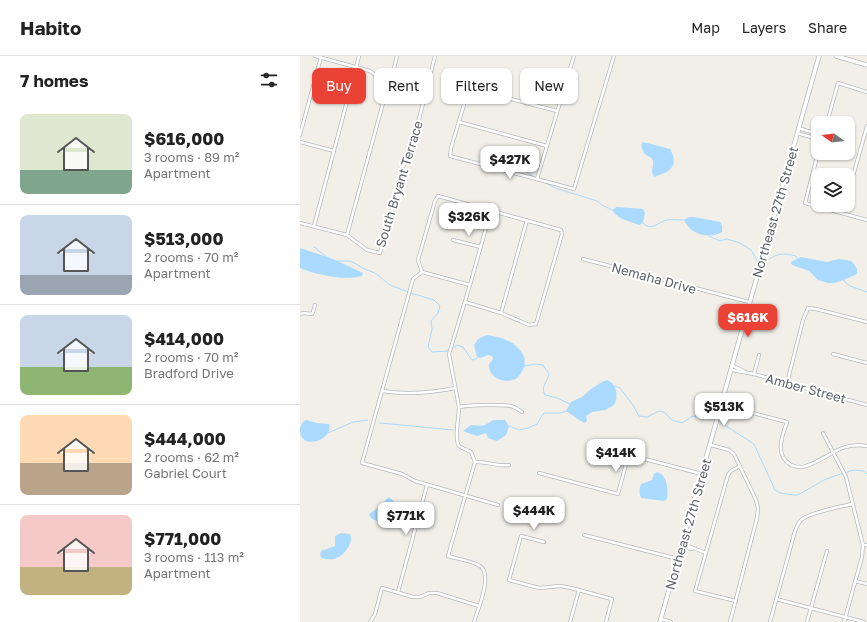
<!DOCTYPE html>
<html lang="en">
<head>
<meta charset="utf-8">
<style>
	body { margin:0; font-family:"Golos Text",sans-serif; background:#f6f6f6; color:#222; height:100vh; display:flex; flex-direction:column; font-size:15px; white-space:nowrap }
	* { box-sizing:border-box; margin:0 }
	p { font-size:13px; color:#767676 }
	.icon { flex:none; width:22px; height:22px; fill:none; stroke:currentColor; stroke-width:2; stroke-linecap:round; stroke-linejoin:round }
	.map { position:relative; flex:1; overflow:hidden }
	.drawer { display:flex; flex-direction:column; background:#fff; width:300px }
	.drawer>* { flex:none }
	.banner { position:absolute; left:12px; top:12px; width:380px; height:36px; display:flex; gap:8px }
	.needle { width:26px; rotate:285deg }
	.buttons { position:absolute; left:511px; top:60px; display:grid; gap:8px }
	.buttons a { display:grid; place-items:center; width:44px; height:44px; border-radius:8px; background:#fff; box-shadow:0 1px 3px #0004; font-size:20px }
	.price { position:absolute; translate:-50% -34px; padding:0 9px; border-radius:8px; background:#fff; color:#222; font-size:13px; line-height:26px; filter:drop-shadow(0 1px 2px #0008) }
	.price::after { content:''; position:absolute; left:50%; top:24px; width:12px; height:9px; margin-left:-6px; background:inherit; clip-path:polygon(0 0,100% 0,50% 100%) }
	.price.on { background:#ea4335; color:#fff }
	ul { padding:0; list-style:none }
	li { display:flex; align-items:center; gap:12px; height:100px; padding:0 20px }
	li+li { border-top:1px solid #e0e0e0 }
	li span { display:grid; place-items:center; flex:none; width:112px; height:80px; border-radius:8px; color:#555 }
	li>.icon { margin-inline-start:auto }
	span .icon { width:48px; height:48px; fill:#fffc; stroke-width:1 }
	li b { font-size:17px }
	h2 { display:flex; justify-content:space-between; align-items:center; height:48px; padding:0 20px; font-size:17px }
	.tag { padding:0 14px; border-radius:8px; background:#fff; box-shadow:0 1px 3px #0004; font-size:14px; line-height:36px }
	.tag.on { background:#ea4335; color:#fff }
	header { display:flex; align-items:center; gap:24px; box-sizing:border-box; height:56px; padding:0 20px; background:#fff; border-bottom:1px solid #e0e0e0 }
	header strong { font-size:19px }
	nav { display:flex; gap:22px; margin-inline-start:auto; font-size:14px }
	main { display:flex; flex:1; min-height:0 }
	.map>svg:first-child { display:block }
</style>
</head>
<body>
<header>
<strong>Habito</strong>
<nav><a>Map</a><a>Layers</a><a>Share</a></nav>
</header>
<main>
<section class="drawer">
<h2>7 homes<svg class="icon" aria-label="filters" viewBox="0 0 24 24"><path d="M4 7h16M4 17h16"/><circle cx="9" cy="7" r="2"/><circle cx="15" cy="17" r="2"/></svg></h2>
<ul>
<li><span style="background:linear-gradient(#dfe7d0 70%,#7fa58c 0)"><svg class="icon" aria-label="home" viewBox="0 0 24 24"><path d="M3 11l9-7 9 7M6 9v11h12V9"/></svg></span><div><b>$616,000</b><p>3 rooms · 89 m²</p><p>Apartment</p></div></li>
<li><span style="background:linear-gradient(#c9d6e8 75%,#9aa5b1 0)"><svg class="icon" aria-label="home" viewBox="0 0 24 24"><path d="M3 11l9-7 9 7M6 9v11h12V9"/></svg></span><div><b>$513,000</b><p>2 rooms · 70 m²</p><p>Apartment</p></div></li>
<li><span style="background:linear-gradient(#c9d6e8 65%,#8fb573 0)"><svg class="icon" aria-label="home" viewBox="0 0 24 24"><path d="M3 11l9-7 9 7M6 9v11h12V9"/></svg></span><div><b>$414,000</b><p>2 rooms · 70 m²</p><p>Bradford Drive</p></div></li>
<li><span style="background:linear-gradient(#ffd9b3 60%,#b9a48a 0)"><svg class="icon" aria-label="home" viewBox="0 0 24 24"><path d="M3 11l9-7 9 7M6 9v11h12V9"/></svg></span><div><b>$444,000</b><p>2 rooms · 62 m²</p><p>Gabriel Court</p></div></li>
<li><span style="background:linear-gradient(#f6c9c9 65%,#c2b280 0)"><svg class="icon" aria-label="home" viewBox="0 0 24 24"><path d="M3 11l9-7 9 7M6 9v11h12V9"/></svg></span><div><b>$771,000</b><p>3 rooms · 113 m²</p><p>Apartment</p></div></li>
</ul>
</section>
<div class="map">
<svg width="567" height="566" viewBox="0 0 567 566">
	<rect width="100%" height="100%" fill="#f1efe8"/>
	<g fill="#aadaff">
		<path d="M343 86 370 93C380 111 369 116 354 121 350 113 354 112 353 105 352 100 348 101 345 98 343 96 342 92 341 89Z"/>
		<path d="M317 151 343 153 345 157 343 167 339 169C329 165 317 163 312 154Z"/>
		<path d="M389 161H394L420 166 422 170V176C409 184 390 178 384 164Z"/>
		<path d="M0 192 33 203 63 217 62 220C43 225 18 219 0 212Z"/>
		<path d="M501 201 527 206 539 203 551 205 553 207 557 213V218L543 224 534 227H528L518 224 509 215 492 209 491 206Z"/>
		<path d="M187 279C202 281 217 286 224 301 225 304 224 307 225 310 223 313 221 318 218 321 210 329 190 324 189 311 188 308 191 306 193 303L192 300 188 299 180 302 177 301 174 289 178 283Z"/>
		<path d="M307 324C317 328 319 340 314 349L305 354 292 356 286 360 287 365 284 367 266 355 271 346 282 341 291 333 302 326Z"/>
		<path d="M6 364 17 367 29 368C34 384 1 395 0 375 0 369 1 367 6 364Z"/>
		<path d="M193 364H205L209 370 206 379 197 385 188 382 186 377 177 380 163 375 171 369C183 370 183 371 193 364Z"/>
		<path d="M357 416C368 419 368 434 367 443L364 445 341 442C339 438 339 433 341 428L352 424 354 418Z"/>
		<path d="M88 441 93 444 99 454 79 466 71 462 69 458 82 449Z"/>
		<path d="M41 477 50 478C52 483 51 486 49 490 42 501 35 506 22 502L20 499 21 495 35 490V480Z"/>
	</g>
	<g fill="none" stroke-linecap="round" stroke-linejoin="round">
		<g stroke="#aadaff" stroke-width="1">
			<path d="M223 113 234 121"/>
			<path d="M242 125 255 132 297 145 302 149 312 154"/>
			<path d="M343 167C351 176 358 166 367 164 373 163 378 164 384 164"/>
			<path d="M409 180 420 185 427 183 440 187 451 194 458 206"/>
			<path d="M14 191 28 202"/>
			<path d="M38 205H50L56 208 62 212 75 217 90 229 108 236"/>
			<path d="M463 208C475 198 480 196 496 200L497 202"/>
			<path d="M543 224 550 230 567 236"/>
			<path d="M111 237 134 244 140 250 138 257 131 265 132 273 128 291 132 296 149 295"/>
			<path d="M152 293 157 289 163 291 171 303 173 304 177 302"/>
			<path d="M225 310 235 308 243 309 249 318C248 325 240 331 245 339L257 342 270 348"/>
			<path d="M315 330 320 332 333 349 339 360 347 361 359 355 364 356 372 364 382 367 393 360 411 363"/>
			<path d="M420 366 454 388 475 434 480 437 494 439H498L524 424 535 420 554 414 564 415 567 418"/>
			<path d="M80 367 153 374"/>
			<path d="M209 370 219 374 228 372 237 368 244 357H260L267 355"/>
			<path d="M28 377 53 366 68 364"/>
		</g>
		<defs>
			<g id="minor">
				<path d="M15 0 70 15 104 41 123 47"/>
				<path d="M85 25 93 16 97 0"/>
				<path d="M257 55 169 32 151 92 150 100 274 133 314 0"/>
				<path d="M159 66 247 90"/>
				<path d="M527 67 538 27 567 36"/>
				<path d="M498 72 518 78"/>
				<path d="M497 77 518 83"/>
				<path d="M0 79 21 1"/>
				<path d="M0 86 34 95"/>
				<path d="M518 97 505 147 567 164"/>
				<path d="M237 123 274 0"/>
				<path d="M548 138 567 70"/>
				<path d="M542 157 545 149"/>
				<path d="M0 167 47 179 67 194 80 197 110 86 117 71 135 0"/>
				<path d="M14 170 59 0"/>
				<path d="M47 179 83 47 87 39 93 31"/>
				<path d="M153 184 181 191"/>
				<path d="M283 203 449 246"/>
				<path d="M122 216 118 204 135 145 138 140 261 174 262 178 236 268 229 269 201 257 165 246"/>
				<path d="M170 229 191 154"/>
				<path d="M201 257 227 164"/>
				<path d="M0 258 3 257 12 258 13 256 15 249"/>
				<path d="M533 298 567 307"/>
				<path d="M433 310 444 315"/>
				<path d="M432 314 454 318 567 349"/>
				<path d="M454 318 459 299"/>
				<path d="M487 327 503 264 508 252 516 253 567 266"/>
				<path d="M82 335C107 339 131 337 155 332"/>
				<path d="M422 349 487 366C482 380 474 399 491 409 496 411 501 412 506 410 529 403 540 385 567 390"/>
				<path d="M159 351C170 349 200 348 211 350 215 351 219 354 222 356"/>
				<path d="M523 377 546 421 563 489 562 501 544 566"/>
				<path d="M411 389 429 394 434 398 456 444 458 452 457 462 430 566"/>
				<path d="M175 406 171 396C167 394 162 392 159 390 154 384 159 360 159 351L149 298 170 229 122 216 113 223 62 407 102 418 115 425 198 449"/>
				<path d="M239 417 318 438 326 408 330 402 337 401 402 418"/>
				<path d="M284 479 378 503"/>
				<path d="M244 486 221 480 209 524 239 532 260 530 271 532 312 543 306 566"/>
				<path d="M383 488 406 497"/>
				<path d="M563 489H567"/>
				<path d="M382 491 392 493"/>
				<path d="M555 525 567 528"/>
				<path d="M98 536 127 429"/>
				<path d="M476 543 564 566"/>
				<path d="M436 545 395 535 428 419 431 415 440 410"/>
				<path d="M361 563 371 566"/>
				<path d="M70 566 75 558 82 532 113 541H120L129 537H137L179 550"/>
				<path d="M174 566C178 553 193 519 180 510 173 505 157 503 148 500L175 406C187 405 197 411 209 409"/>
				<path d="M270 566 279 534"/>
				<path d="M470 566 495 475C497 471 498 467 501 464 510 456 540 451 552 448"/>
				<path d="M507 566 527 495"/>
			</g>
			<g id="tertiary">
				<path d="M536 0 567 9"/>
				<path d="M360 566 519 0"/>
			</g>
		</defs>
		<use href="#minor" stroke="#b5b8bc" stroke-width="4"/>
		<use href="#tertiary" stroke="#b5b8bc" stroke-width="5"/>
		<use href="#minor" stroke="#fff" stroke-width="2.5"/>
		<use href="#tertiary" stroke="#fff" stroke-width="3.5"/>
	</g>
	<g text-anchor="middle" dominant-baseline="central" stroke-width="4" stroke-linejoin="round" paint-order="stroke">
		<g font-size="13" fill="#5f6368" stroke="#fff">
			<text transform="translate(99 128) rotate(-73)">South Bryant Terrace</text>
			<text transform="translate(475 156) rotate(-74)">Northeast 27th Street</text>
			<text transform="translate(354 222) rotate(15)">Nemaha Drive</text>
			<text transform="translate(506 332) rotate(15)">Amber Street</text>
			<text transform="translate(388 468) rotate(-74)">Northeast 27th Street</text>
		</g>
	</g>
</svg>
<div class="buttons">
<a><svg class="needle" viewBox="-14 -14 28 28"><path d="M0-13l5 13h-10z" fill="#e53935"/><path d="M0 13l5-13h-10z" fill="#767676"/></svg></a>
<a><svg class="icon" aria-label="layers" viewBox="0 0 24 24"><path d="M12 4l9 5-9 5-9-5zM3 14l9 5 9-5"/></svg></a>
</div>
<b class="price" style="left:210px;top:124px">$427K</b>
<b class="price" style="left:169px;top:181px">$326K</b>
<b class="price on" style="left:448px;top:282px">$616K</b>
<b class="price" style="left:424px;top:371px">$513K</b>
<b class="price" style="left:316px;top:417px">$414K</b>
<b class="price" style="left:234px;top:475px">$444K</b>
<b class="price" style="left:106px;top:480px">$771K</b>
<div class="banner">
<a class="tag on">Buy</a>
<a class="tag">Rent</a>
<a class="tag">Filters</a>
<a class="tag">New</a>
</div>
</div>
</main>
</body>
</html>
